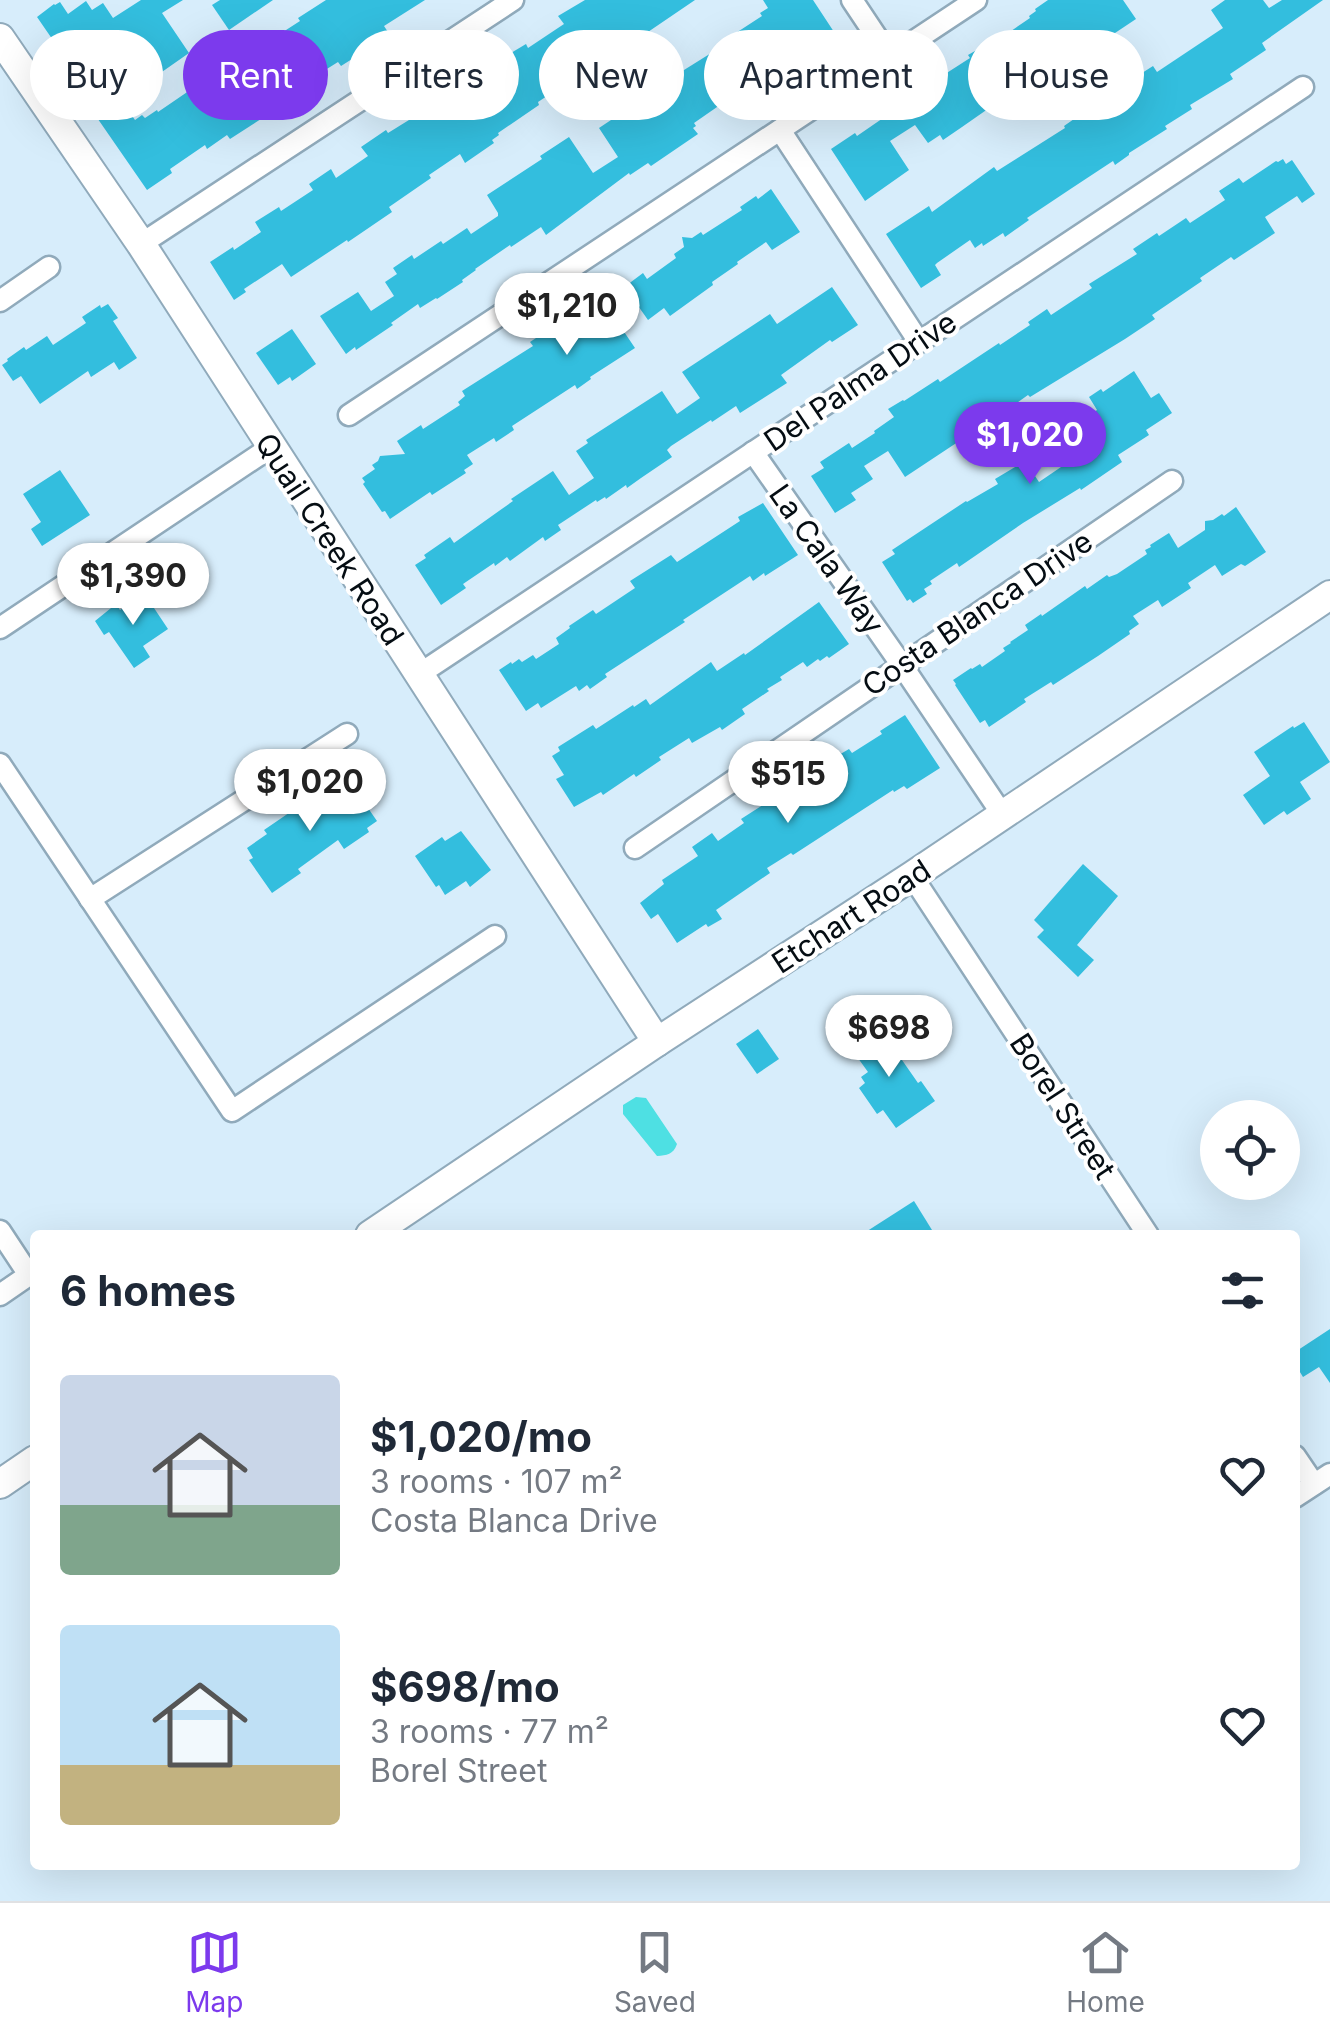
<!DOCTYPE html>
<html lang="en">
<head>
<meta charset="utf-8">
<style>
	body { margin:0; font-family:Inter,sans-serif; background:#f6f6f7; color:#1f2937; height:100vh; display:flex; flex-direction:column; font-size:38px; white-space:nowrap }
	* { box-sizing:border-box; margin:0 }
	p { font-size:32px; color:#747a83 }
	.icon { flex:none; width:55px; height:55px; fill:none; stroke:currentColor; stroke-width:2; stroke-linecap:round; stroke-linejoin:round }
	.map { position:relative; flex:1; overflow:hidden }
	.details { position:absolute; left:30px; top:1230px; width:1270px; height:640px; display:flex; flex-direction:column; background:#fff; border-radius:10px; box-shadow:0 10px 40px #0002 }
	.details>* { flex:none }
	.guide { position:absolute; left:30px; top:30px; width:1270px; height:90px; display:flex; gap:20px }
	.fabs { position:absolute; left:1200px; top:1100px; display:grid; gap:20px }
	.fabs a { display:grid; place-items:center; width:100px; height:100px; border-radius:50%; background:#fff; box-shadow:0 10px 40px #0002; font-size:50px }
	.price { position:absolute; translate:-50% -85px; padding:0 22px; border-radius:35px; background:#fff; color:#222; font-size:32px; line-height:65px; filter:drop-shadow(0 2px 5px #0008) }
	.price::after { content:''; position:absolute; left:50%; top:60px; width:30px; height:22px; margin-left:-15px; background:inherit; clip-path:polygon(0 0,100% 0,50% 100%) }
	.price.selected { background:#7c3aed; color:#fff }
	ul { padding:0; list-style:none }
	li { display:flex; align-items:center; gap:30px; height:250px; padding:0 30px }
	li span { display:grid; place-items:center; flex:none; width:280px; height:200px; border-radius:10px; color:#555 }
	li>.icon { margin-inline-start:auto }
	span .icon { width:120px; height:120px; fill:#fffc; stroke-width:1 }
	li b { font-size:42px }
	h2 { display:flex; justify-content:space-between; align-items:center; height:120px; padding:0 30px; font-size:42px }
	.tag { padding:0 35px; border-radius:45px; background:#fff; box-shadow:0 10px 40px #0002; font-size:35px; line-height:90px }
	.tag.selected { background:#7c3aed; color:#fff }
	.menu { display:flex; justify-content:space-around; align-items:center; height:140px; border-top:2px solid #e0e1e3; background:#fff; font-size:28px; color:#747a83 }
	.menu a { display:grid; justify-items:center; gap:5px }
	.menu .selected { color:#7c3aed }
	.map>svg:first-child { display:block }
</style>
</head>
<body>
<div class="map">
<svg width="1330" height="1901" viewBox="0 0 1330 1901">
	<rect width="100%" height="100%" fill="#d7edfb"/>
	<path fill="#4ee0e3" d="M636 1097 646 1098 677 1144C673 1155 667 1155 657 1156L623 1114V1105Z"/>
	<g fill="#33bede">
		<path d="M141 0H183L162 13 189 53 159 74 137 43 99 69 135 120 142 115 145 118 157 110 158 112 256 45 258 48 269 41 300 21 298 18 326 0H425L384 26 390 35 341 66 338 62 306 82 307 84 282 101 284 104 230 139 227 135 207 149 205 145 170 169 172 173 147 190 82 96 88 91 37 17 54 4 55 5 60 2 68 14 86 1 92 10 103 3 113 18Z"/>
		<path d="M220 0H273L229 30 212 5Z"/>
		<path d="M585 0H695L645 34 648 37 627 51 626 49 574 84 571 80 538 102 539 105 498 133 499 135 492 140 494 143 465 163 460 154 429 175 431 178 389 207 392 212 348 242 347 240 291 277 282 264 244 289 246 292 234 300 210 262 233 247 234 250 261 232 255 222 279 207 281 211 313 190 309 184 331 169 336 178 368 156 361 147 386 130 388 133 446 97 447 99 477 78 474 74 497 57 499 60 526 44 528 48 564 24 558 16Z"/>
		<path d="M763 0H813L836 35 812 52 810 49 769 76 772 80 741 100 734 103 730 98 694 123 696 126 693 128 698 134 651 166 648 163 630 175 629 173 546 235 541 227 511 247 510 245 475 269 476 270 462 280 463 282 437 299 436 298 420 308 418 304 391 323 393 325 356 350 355 347 346 354 320 316 358 292 371 311 394 296 385 282 397 274 393 268 412 255 414 259 441 241 443 244 467 228 471 234 498 216V213L487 195 542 159 540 156 569 137 593 173 618 157 599 128 629 108 628 105 724 45 722 42 762 16 760 13 768 8Z"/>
		<path d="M1048 0H1123L1136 19 1091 49 1084 39 1065 51 1063 48 1038 64 1026 46 998 65 1015 90 962 127 943 140 940 135 928 143 915 125 890 141 909 170 865 201 831 149 855 133 857 136 902 105 900 103 920 90 918 88 940 73 942 76 970 58 968 55 994 40 995 42 1030 18 1029 16 1036 11 1035 9Z"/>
		<path d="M1225 0H1263L1269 8 1282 0H1323L1262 43 1266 50 1230 74 1233 79 1190 105 1192 109 1165 126 1167 129 1129 153V155L1115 165 1113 161 1072 188 1027 218 1029 220 1005 237 1003 233 983 246 982 243 975 248 970 240 937 263 935 265 941 275 921 288 886 234 929 206 932 212 994 167 997 171 1065 128 1064 126 1074 119 1072 116 1140 71 1142 73 1153 66 1157 72 1223 28 1211 10Z"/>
		<path d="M1283 159 1286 164 1292 160 1315 194 1302 203 1297 196 1265 217 1275 233 1234 260 1231 257 1200 278 1202 281 1152 315 1155 319 1125 339 1030 397 1028 395 1008 409 1006 406 980 423 982 426 905 477 888 451 864 466 873 479 851 493 856 500 835 513 811 476 824 468 820 462 849 443 852 448 875 433 874 431 894 417 888 409 903 400 904 401 938 379 940 382 999 343 1000 345 1030 325 1028 322 1047 309 1051 315 1092 288 1089 284 1137 254 1133 249 1157 233 1159 236 1186 218 1190 223 1225 200 1219 191 1239 178 1243 183 1276 161 1278 162Z"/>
		<path d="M771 189 800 232 772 250 766 242 737 262 738 264 712 282 713 285 670 316 664 308 648 320 636 303 614 317 635 348 590 377 591 379 577 389 575 385 512 426 514 430 496 442 494 438 467 455 473 464 464 470 466 473 432 495 430 492 390 519 385 511 382 512 363 484 365 482 362 478 375 469 372 465 378 461 380 456 405 454 397 441 421 425 423 429 460 405 458 402 465 396 462 391 533 346 530 342 554 326 578 311 582 318 625 291 623 288 643 273 647 279 676 258 674 254 684 247 682 237 692 238 701 232 703 235 742 210 740 207 756 196 758 199Z"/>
		<path d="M832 287 858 325 832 342 830 340 781 375 787 383 740 413 736 406 712 422 711 420 671 446 667 450 672 457 641 478 627 488 626 485 606 499 605 497 597 502 596 500 558 525 561 530 545 541 543 537 510 561 507 557 495 566 494 563 463 584 466 588 441 605 415 565 426 558 424 555 450 537 454 543 513 501 511 499 553 471 569 495 594 478 576 451 588 443 586 440 662 391 677 414 700 398 682 372 770 314 777 324Z"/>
		<path d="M108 304 118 318 113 321 137 358 119 370 114 362 91 377 88 371 40 404 21 376 13 381 2 365 8 361 7 359 24 347 26 350 47 336 53 345 86 323 82 317 100 305 101 308Z"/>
		<path d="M292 329 316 364 292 381 290 377 278 385 256 353Z"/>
		<path d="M1134 371 1151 398 1159 393 1172 413 1146 430 1149 435 1118 455 1122 462 1081 490 1080 488 1023 523 959 567 957 563 930 581 932 584 924 589 927 594 913 603 910 599 907 601 882 562 895 554 892 550 966 501 967 502 998 484 995 479 1025 461 1039 482 1064 465 1049 442 1097 410 1089 397 1101 389 1103 392Z"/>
		<path d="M60 470 90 515 42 546 31 529 41 522 23 494Z"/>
		<path d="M763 503 798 555 765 576 764 573 753 581 750 576 683 620 685 622 605 674 607 677 590 689 587 685 579 691 576 686 541 708 538 703 526 711 499 670 511 662 512 664 519 659 522 662 533 655 536 659 559 644 556 638 570 628 569 626 593 610 596 614 635 588 630 581 671 555 677 562 740 521 738 517Z"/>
		<path d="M1236 507 1266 552 1245 566 1241 564 1222 576 1215 565 1188 583 1191 588 1162 607 1158 600 1133 616 1139 624 1129 631 1130 634 1098 656 1053 685 1051 682 1024 699 1026 702 989 727 985 720 980 723 955 685 956 684 953 680 971 668 972 669 980 664 982 667 1005 651 1003 648 1011 643 1010 642 1028 630 1025 625 1041 614 1042 616 1085 586 1087 589 1107 575 1109 577 1117 574 1147 554 1145 550 1151 547 1150 545 1169 533 1178 548 1205 530V521L1213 520 1222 514 1224 516Z"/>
		<path d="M144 593 168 629 143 646 150 657 134 668 109 632 104 635 95 621 116 604 120 610Z"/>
		<path d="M819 602 849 644 829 658 827 656 820 661 818 659 807 667 803 662 780 677 782 680 767 689 769 691 742 709 745 714 722 730 720 727 692 743 689 738 659 757 661 760 636 777 634 774 603 795 601 792 574 807 556 779 564 775 552 756 560 751 558 747 593 725 596 729 633 705 634 707 646 699 650 705 711 662 717 671 744 653 745 655Z"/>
		<path d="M905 715 940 768 907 789 904 786 894 792 893 790 793 855 791 853 767 868 770 873 716 910 722 919 708 927 706 924 677 943 658 914 651 919 640 903 664 884 662 880 698 856 692 847 712 833 718 841 744 823 741 819 769 801 766 797 819 764 820 766 849 749 852 753 882 734 880 731Z"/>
		<path d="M1304 722 1330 762 1300 782 1311 799 1287 815 1284 811 1264 825 1243 795 1270 776 1254 752 1293 726 1294 728Z"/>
		<path d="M345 782 351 790 354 788 377 821 367 828 369 832 344 849 338 840 298 869 301 873 272 893 249 860 253 858 247 848 267 834 264 830 321 791 325 796Z"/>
		<path d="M461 831 491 870 470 887 466 881 445 895 439 885 436 887 415 856 442 837 445 841Z"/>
		<path d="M1083 864 1118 896 1077 945 1094 960 1078 977 1037 937 1044 930 1034 920Z"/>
		<path d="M879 1027 918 1083 921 1081 935 1101 896 1128 883 1110 877 1114 859 1088 865 1083 861 1077 868 1072 850 1047Z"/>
		<path d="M758 1029 779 1059 757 1074 736 1044Z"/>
		<path d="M914 1201 932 1230 924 1235H861Z"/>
		<path d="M1330 1329V1383L1319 1367 1303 1377 1295 1364V1352Z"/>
	</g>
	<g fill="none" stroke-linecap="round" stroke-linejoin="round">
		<defs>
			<g id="street">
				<path d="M852 0 890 57"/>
				<path d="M780 130 919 342"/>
				<path d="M141 244 513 0"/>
				<path d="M0 301 49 267"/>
				<path d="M349 415 976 0"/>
				<path d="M753 452 901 664 1002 814"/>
				<path d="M0 628 271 447"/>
				<path d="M418 675 1303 87"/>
				<path d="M0 764 232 1111 495 936"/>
				<path d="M635 848 1172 481"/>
				<path d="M912 876 1148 1235"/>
				<path d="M90 899 347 734"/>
				<path d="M0 1231 29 1275 0 1295"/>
				<path d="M1295 1456 1314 1484"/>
				<path d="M1295 1497 1330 1474"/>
			</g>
			<g id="secondary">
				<path d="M0 38 141 244 657 1042"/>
				<path d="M370 1235 657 1042 912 876 1330 595"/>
				<path d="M0 1484 35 1460"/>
			</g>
		</defs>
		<use href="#street" stroke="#90aabb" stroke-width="25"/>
		<use href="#secondary" stroke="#90aabb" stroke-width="32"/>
		<use href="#street" stroke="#fff" stroke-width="20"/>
		<use href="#secondary" stroke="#fff" stroke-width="28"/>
	</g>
	<g text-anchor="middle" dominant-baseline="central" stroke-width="8" stroke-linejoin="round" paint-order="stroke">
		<g font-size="30" fill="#050d13" stroke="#fff">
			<text transform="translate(860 381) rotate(-34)">Del Palma Drive</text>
			<text transform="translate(330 539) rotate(57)">Quail Creek Road</text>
			<text transform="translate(827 559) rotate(55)">La Cala Way</text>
			<text transform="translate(977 613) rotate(-34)">Costa Blanca Drive</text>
			<text transform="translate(851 916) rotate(-33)">Etchart Road</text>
			<text transform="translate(1063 1106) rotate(57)">Borel Street</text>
		</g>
	</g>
</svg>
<div class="fabs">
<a><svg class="icon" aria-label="locate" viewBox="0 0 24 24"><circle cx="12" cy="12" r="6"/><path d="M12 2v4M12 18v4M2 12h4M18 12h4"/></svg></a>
</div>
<b class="price" style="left:567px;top:358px">$1,210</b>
<b class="price selected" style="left:1030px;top:487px">$1,020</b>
<b class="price" style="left:133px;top:628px">$1,390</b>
<b class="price" style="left:788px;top:826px">$515</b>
<b class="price" style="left:310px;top:834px">$1,020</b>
<b class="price" style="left:889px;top:1080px">$698</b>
<div class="guide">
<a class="tag">Buy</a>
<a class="tag selected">Rent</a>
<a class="tag">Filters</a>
<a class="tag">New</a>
<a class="tag">Apartment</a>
<a class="tag">House</a>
</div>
<section class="details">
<h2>6 homes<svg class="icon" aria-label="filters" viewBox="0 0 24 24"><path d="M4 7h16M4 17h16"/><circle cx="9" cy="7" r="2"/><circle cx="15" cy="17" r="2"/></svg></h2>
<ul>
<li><span style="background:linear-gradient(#c9d6e8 65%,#7fa58c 0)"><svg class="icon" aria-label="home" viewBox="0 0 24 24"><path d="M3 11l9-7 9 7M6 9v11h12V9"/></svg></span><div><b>$1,020/mo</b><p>3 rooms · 107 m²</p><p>Costa Blanca Drive</p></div><svg class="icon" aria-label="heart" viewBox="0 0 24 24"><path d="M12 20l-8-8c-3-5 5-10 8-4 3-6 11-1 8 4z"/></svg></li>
<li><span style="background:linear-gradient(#bfe0f5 70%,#c2b280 0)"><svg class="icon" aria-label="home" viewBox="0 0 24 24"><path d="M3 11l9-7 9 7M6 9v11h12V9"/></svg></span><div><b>$698/mo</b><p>3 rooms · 77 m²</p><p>Borel Street</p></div><svg class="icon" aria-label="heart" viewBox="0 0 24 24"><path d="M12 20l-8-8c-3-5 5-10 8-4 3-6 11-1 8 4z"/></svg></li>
</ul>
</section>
</div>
<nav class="menu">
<a class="selected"><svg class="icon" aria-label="map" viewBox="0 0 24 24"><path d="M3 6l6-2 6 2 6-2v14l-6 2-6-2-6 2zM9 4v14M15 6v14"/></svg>Map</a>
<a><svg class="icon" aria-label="saved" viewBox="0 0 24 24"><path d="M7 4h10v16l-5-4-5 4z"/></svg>Saved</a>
<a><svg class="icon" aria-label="home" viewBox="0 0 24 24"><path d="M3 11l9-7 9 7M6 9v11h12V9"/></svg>Home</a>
</nav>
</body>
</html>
